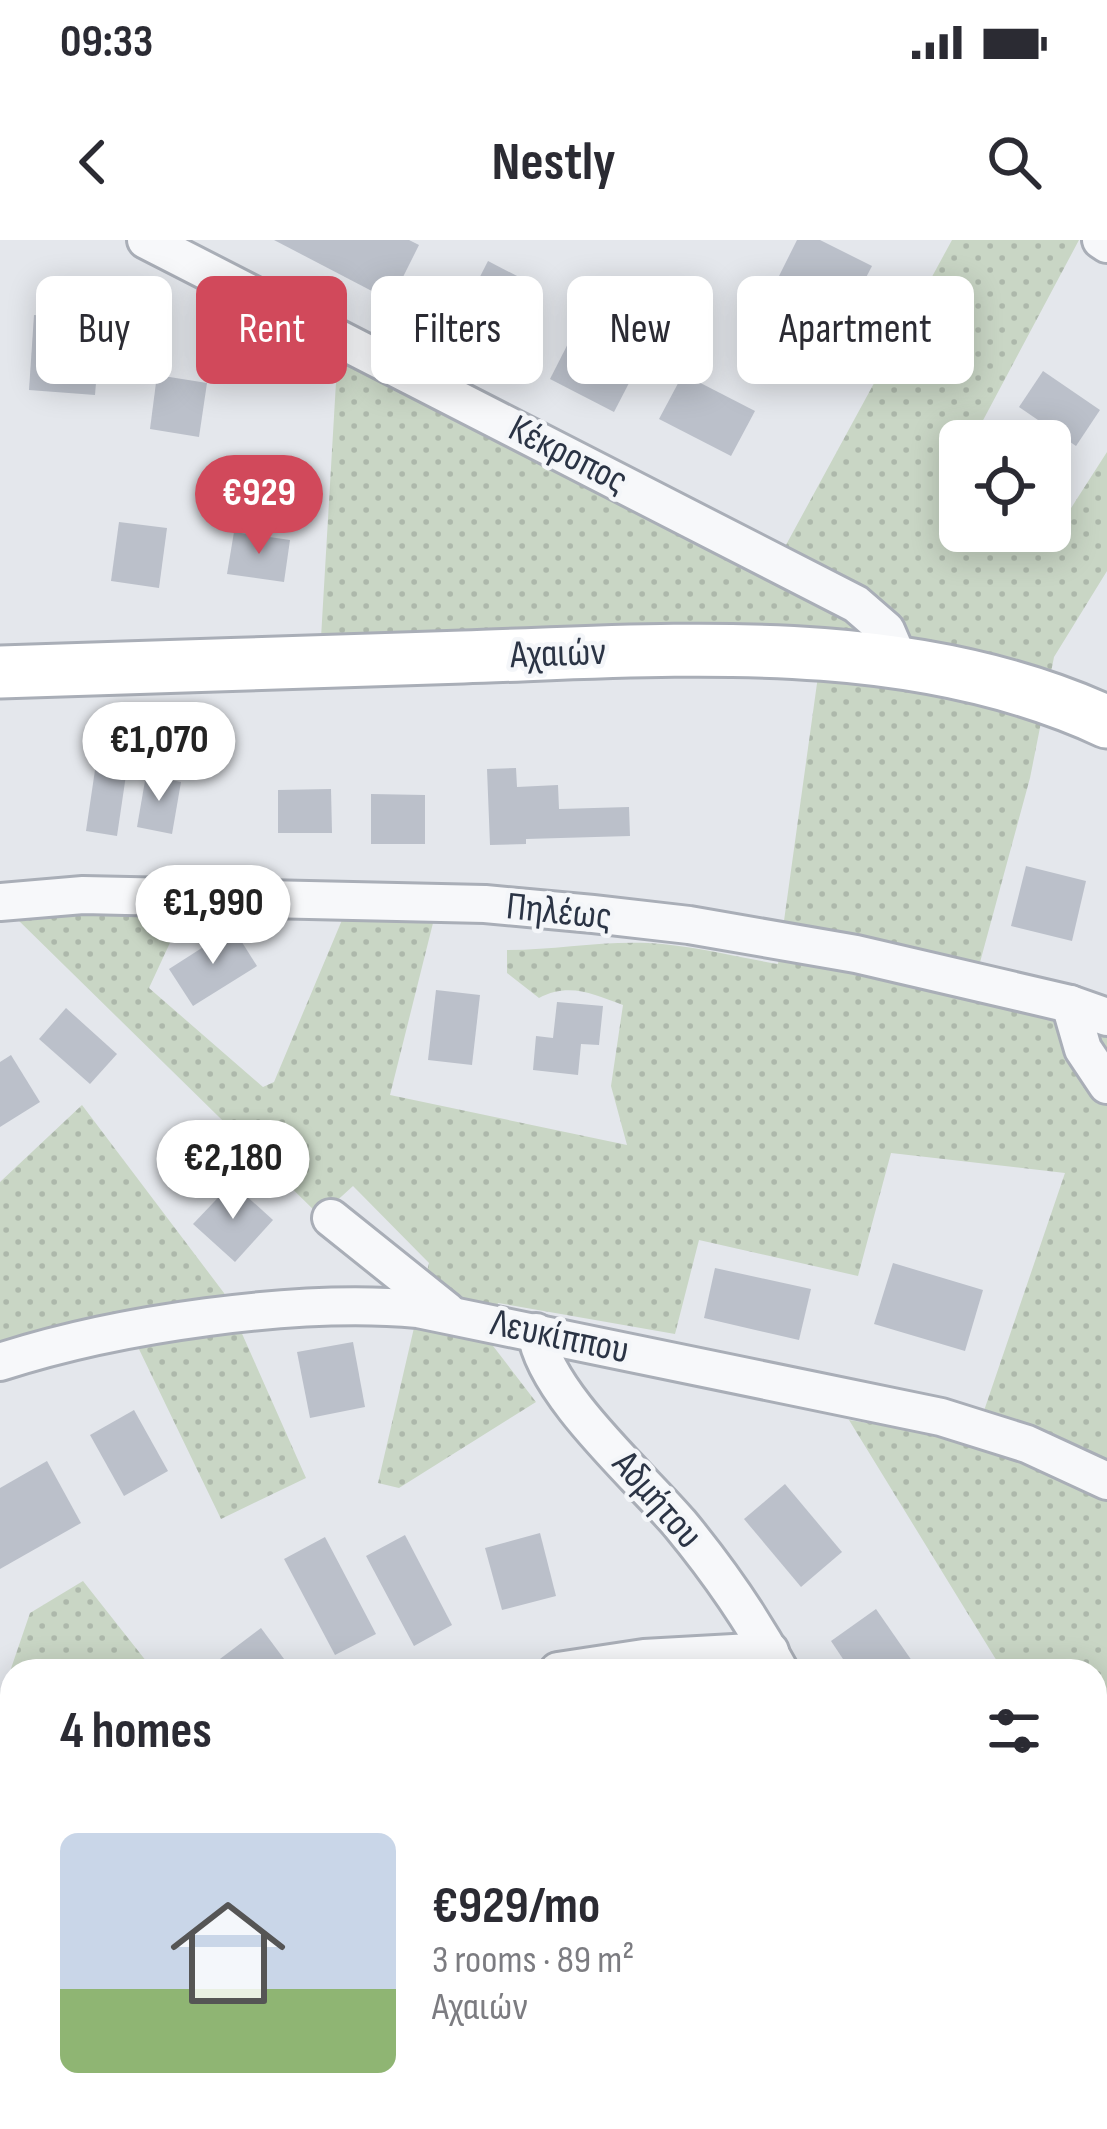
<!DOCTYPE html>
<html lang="en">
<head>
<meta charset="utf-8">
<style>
	body { margin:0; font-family:"Sofia Sans Condensed",sans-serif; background:#f2f2f3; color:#2b2b33; height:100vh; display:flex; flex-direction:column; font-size:45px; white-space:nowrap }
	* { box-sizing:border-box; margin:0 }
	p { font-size:39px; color:#7c7c81 }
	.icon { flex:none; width:66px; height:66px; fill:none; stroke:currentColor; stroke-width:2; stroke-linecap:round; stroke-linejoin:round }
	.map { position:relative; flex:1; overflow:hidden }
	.side { position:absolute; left:0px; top:1419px; width:1107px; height:471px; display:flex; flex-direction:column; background:#fff; border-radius:36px 36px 0 0; box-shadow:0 6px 30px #0003 }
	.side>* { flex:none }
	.top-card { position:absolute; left:36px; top:36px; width:1035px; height:108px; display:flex; gap:24px }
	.buttons { position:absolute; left:939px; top:180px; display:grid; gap:24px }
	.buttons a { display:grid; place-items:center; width:132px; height:132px; border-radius:18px; background:#fff; box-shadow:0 6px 30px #0003; font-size:60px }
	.price { position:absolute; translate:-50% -102px; padding:0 27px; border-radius:42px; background:#fff; color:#222; font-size:39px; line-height:78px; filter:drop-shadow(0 3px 6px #0008) }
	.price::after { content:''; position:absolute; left:50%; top:72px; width:36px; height:27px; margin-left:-18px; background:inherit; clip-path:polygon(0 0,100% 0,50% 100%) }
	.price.active { background:#d1495b; color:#fff }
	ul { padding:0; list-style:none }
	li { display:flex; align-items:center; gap:36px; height:300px; padding:0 60px }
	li+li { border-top:3px solid #e1e1e2 }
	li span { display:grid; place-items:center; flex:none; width:336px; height:240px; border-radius:18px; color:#555 }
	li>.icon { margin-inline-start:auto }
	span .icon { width:144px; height:144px; fill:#fffc; stroke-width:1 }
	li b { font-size:51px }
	h2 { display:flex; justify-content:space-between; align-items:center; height:144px; padding:0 60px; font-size:51px }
	.pill { padding:0 42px; border-radius:18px; background:#fff; box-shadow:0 6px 30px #0003; font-size:42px; line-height:108px }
	.pill.active { background:#d1495b; color:#fff }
	.status { display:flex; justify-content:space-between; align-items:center; height:84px; padding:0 60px; background:#fff; direction:ltr }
	.status svg { height:33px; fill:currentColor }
	header { display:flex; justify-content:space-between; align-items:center; height:156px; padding:0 60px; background:#fff; font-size:54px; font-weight:700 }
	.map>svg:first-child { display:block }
</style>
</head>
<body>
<div class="status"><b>09:33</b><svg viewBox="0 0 49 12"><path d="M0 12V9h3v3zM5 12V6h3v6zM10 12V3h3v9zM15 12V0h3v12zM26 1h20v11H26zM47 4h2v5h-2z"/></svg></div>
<header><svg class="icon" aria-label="back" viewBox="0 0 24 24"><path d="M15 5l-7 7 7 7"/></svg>Nestly<svg class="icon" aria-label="search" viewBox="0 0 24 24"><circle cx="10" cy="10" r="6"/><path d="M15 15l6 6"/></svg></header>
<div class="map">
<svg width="1107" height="1889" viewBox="0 0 1107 1889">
	<defs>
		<pattern id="grass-dots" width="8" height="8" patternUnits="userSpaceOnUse" patternTransform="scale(3)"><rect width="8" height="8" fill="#c9d6c5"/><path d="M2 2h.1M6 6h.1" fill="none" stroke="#adb8ab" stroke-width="1.8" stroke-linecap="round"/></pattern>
	</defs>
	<rect width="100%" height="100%" fill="#e4e7ec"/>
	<g fill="url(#grass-dots)">
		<path d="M952 0H1079L972 201H960V291H1050V272L1064 279 1107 212V331L1054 417 1030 538 979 726 877 710 875 738 985 760 1107 798V1889H1079L1070 1878H1095V1431H1003L849 1180 974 1200 1065 933 891 913 858 1036 699 1000 675 1094 498 1063 490 1102 536 1162 399 1248 378 1243 429 1023 353 946 320 976 16 678 97 670 181 679 149 748 263 847 274 842 342 680 433 683 390 855 627 905 611 846 623 765C593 754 569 742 539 758L507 733V710C555 710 600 701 648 703 691 705 736 717 778 724L824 393 707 384 321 398 338 108 768 338Z"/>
		<path d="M82 865 224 1053 306 1238 221 1279 122 1074 60 1084 0 1103V942Z"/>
		<path d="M83 1341 154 1431H12V1458L4 1449 30 1373Z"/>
		<path d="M0 1704 12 1707V1878H629L625 1889H0Z"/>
	</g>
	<g fill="#bbc0ca">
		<path d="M274 0H409L419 5 391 61Z"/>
		<path d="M797 0H820L872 26 847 74 778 38Z"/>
		<path d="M488 21 542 49 518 96 464 68Z"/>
		<path d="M34 75 101 80 95 155 29 150Z"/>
		<path d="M580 80 644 114 614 172 550 139Z"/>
		<path d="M1043 131 1100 170 1076 206 1019 167Z"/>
		<path d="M683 134 755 171 731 216 659 179Z"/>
		<path d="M157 135 207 143 199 197 150 189Z"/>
		<path d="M119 282 167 288 159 348 111 341Z"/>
		<path d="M234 292 290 300 284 342 227 334Z"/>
		<path d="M516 528 517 547 558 545 559 569 629 567 630 596 526 599V604L490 605 487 529Z"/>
		<path d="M95 530 126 535 117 596 86 591Z"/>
		<path d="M146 535 181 542 172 594 137 587Z"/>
		<path d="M331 549 332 593H278V550Z"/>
		<path d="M371 554 425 555V604H371Z"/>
		<path d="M1026 626 1086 641 1072 701 1011 686Z"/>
		<path d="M233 688 257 726 193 766 169 729Z"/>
		<path d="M436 750 480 755 472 825 428 820Z"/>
		<path d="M557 762 603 766 599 805 581 804 578 835 533 830 536 796 553 798Z"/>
		<path d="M66 768 117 814 90 844 39 799Z"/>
		<path d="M11 815 40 862 0 887V822Z"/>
		<path d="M232 943 273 980 235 1022 193 984Z"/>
		<path d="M893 1023 983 1050 965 1111 874 1084Z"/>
		<path d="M715 1028 811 1049 799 1100 704 1078Z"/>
		<path d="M353 1102 365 1167 310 1178 297 1112Z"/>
		<path d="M134 1170 168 1231 124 1256 90 1195Z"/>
		<path d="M47 1221 81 1283 0 1329V1248Z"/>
		<path d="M785 1244 842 1312 801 1347 744 1279Z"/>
		<path d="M540 1293 556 1356 502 1370 485 1308Z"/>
		<path d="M405 1295 452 1385 414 1406 366 1316Z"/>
		<path d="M325 1297 376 1394 335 1415 284 1319Z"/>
		<path d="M876 1369 919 1431H851L831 1401Z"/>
		<path d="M261 1388 293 1431H204Z"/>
		<path d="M4 1525 12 1532V1618L0 1607V1530Z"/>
		<path d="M0 1657 12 1659V1692L0 1689Z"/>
	</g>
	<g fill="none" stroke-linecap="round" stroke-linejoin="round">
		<defs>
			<g id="street">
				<path d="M146 0 856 364 886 390 901 425"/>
				<path d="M1101 0 1107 4"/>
				<path d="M0 662 83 655 485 664 593 674 689 685 856 714 1070 764 1107 777"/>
				<path d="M1070 764 1083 809 1107 845"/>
				<path d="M331 978 447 1071"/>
				<path d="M536 1092C544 1153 639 1236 680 1284 718 1330 752 1379 780 1431"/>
				<path d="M0 1122C117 1084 296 1058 418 1069L941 1177 1027 1204 1107 1241"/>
				<path d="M558 1431 644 1418 770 1411"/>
				<path d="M1037 1878 1046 1889"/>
				<path d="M20 1889 24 1878"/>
				<path d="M664 1889 671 1878"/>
			</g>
			<path id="secondary" d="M0 432C154 427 309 422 463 417 675 410 909 390 1107 482"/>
		</defs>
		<use href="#street" stroke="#a9aeb7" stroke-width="42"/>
		<use href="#secondary" stroke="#a9aeb7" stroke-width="57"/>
		<use href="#street" stroke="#f7f8fa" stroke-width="36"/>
		<use href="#secondary" stroke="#fff" stroke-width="51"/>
	</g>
	<g text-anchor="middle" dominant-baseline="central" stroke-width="9" stroke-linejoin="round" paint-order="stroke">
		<g font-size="39" fill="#2b3445" stroke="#f4f6f9">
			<text transform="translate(568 215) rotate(27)">Κέκροπος</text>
			<text transform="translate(558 414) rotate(-2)">Αχαιών</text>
			<text transform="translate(559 672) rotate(6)">Πηλέως</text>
			<text transform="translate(560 1097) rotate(12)">Λευκίππου</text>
			<text transform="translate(657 1260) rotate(49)">Αδμήτου</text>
		</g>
	</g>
</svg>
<div class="buttons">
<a><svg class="icon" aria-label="locate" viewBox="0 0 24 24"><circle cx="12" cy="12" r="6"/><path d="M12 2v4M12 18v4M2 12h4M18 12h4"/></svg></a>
</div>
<b class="price active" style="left:259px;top:317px">€929</b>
<b class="price" style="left:159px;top:564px">€1,070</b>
<b class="price" style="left:213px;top:727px">€1,990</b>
<b class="price" style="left:233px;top:982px">€2,180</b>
<div class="top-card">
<a class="pill">Buy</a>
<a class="pill active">Rent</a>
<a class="pill">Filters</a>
<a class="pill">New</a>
<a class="pill">Apartment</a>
</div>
<section class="side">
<h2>4 homes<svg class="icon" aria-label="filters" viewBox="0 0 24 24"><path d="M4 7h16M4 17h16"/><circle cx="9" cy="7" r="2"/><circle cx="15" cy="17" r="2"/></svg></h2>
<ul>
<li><span style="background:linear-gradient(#c9d6e8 65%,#8fb573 0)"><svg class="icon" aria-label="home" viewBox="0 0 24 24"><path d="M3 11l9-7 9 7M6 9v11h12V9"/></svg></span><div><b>€929/mo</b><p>3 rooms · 89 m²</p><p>Αχαιών</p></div></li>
</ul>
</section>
</div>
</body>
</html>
